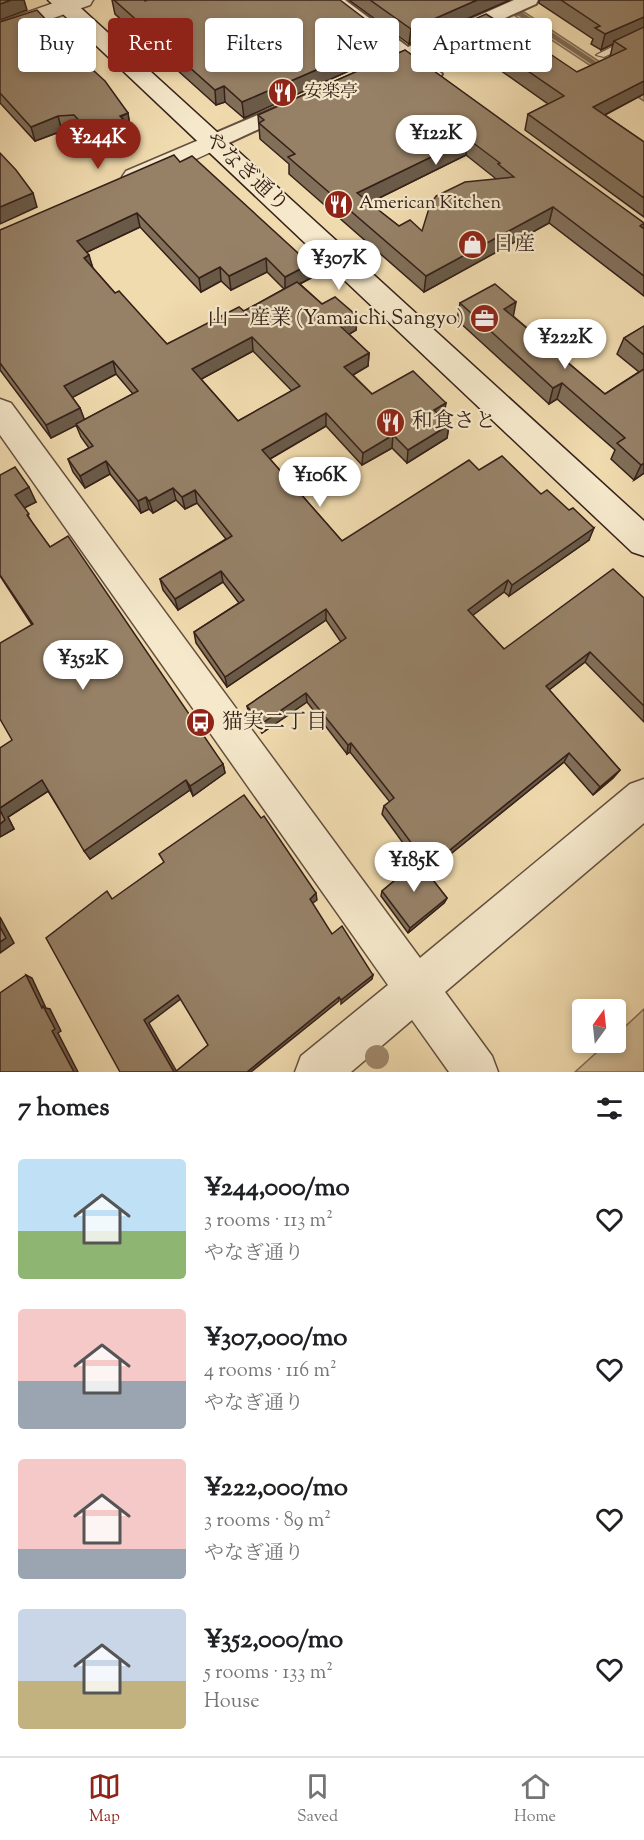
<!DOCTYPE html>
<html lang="en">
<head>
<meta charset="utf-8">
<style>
	body { margin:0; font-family:"Sorts Mill Goudy","Noto Serif JP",serif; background:#f2f2f2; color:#202124; height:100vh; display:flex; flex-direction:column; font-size:22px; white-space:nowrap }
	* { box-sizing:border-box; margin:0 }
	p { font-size:20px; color:#757577 }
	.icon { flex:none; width:33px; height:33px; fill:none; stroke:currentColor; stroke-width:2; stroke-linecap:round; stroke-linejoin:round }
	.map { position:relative; height:1072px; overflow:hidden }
	.side { display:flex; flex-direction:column; background:#fff; flex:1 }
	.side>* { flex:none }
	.hud { position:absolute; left:18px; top:18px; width:609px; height:54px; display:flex; gap:12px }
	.needle { width:39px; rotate:15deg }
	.fabs { position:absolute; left:572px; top:999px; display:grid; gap:12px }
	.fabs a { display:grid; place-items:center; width:54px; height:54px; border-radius:6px; background:#fff; box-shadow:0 3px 9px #0003; font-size:30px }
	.price { position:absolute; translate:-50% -51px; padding:0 14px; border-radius:21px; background:#fff; color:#222; font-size:20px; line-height:39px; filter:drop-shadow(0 2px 3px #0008) }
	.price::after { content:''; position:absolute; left:50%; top:36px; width:18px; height:14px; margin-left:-9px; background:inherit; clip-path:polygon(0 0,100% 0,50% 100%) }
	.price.on { background:#8f2418; color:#fff }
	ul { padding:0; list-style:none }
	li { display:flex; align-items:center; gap:18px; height:150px; padding:0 18px }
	li span { display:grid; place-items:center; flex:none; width:168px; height:120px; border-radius:6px; color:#555 }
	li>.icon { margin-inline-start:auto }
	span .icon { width:72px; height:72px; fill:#fffc; stroke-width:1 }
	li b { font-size:26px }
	h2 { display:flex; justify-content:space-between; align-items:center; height:72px; padding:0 18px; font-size:26px }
	.pill { padding:0 21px; border-radius:6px; background:#fff; box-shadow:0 3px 9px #0003; font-size:21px; line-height:54px }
	.pill.on { background:#8f2418; color:#fff }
	.tabs { display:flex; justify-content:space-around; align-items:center; height:84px; border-top:2px solid #e0e0e0; background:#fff; font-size:16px; color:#757577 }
	.tabs a { display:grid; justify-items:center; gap:3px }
	.tabs .on { color:#8f2418 }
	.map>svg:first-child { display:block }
</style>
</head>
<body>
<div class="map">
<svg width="644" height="1072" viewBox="0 0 644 1072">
	<rect width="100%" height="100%" fill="#f0dbaf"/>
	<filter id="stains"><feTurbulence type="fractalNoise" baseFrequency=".00333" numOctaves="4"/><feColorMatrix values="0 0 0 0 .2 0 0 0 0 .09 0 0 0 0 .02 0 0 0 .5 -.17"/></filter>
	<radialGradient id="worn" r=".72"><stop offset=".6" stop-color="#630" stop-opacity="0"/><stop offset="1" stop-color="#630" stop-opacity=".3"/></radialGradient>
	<g fill="#d0bb96" stroke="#826e58" stroke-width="1.5">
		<path d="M524 12 644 91V101L515 16Z"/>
		<path d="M644 1009V1072H575L607 1043 615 1042V1036Z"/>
	</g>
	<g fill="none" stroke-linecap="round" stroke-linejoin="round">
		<path stroke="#7f6a54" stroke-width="5" d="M499 0 603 69"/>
		<defs>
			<path id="service" d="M644 31V38L604 57 596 55Z"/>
			<g id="minor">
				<path d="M324 0H345L408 47 514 0H538L536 4 420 56 442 74 439 78C425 82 416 71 405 63L391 68 384 66 381 62 393 54Z"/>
				<path d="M295 99 302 101 305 105 302 109 220 147 213 149 206 147 202 142 206 137Z"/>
			</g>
			<g id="tertiary">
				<path d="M62 0H93L90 5 0 37V22Z"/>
				<path d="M213 134 222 137 225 142 222 147 144 183 135 185 126 183 122 177 126 171Z"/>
				<path d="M0 399 11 403 420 958 630 784 644 779V823L445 992 492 1056 498 1072H449L412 1020 351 1072H295L301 1056 388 985 0 435Z"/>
			</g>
			<path id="secondary" d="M48 0H72L644 521V556L632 552Z"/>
		</defs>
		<use href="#service" stroke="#644f3e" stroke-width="2"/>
		<use href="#minor" stroke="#644f3e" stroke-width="4"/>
		<use href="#tertiary" stroke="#644f3e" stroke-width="3"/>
		<use href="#secondary" stroke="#352019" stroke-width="3"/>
		<use href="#service" fill="#f5e8cb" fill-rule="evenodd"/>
		<use href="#minor" fill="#f5e8cb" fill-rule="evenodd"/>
		<use href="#tertiary" fill="#f5e8cb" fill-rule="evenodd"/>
		<use href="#secondary" fill="#f5e8cb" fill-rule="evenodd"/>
	</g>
	<circle fill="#9f8a6e" cx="377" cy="1057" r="12"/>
	<g fill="#816f59" stroke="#352019" stroke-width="1.5" fill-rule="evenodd">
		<path d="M112 0H144L389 53 244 118 225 102 216 105 115 14Z"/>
		<path d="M349 0H510L409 44Z"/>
		<path d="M539 0H644V94L605 115 644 142V217L525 130 528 114 548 104 459 41 461 25 577 72 610 57 613 44 601 50 591 44 593 39 539 3Z"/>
		<path d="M0 22 61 36 62 43 90 67 128 113 130 128 125 130V134L102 143 90 142 78 130 62 131 35 141 0 103Z"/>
		<path d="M405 50 644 225 643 228 644 229V296L549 223 424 292 289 174V164L260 139 258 115ZM466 155 495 178V179L422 231 399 226 369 203Z"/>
		<path d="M180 162 310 264 311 278 300 284 322 304 357 316 356 330 349 334 369 353 368 366 353 375 372 394 444 416 442 418 449 425 447 438 407 463 392 448 362 465 326 426 270 459 342 541 479 470 589 540 509 596 504 592 472 615 504 649 644 598V722L585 662 549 690 620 770 613 778 593 795 564 762 427 873 447 898 444 903 408 933 381 896 382 891 395 880 394 878 395 873 414 858 382 814 384 806 390 802 350 752 347 754 307 702 262 733 249 715 247 706 341 642 326 620 227 687 196 643 194 632 239 603 223 582 178 610 163 590 160 579 226 539 197 503 185 509 176 500 153 513 149 509 141 513 110 474 85 488 73 472 68 459 89 448 81 437 76 425 51 438 0 370V230ZM140 227 201 292 221 281 231 290 267 272 284 289 244 311 167 344 115 293 93 268 87 252ZM253 351 292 391 238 421 201 379ZM116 374 133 394 84 420 80 408 72 397Z"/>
		<path d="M460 303 513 316 605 394 639 372 617 354 624 338 644 326V473L634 480 611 459 615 450 557 399 549 404 457 320Z"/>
		<path d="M0 475 36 502 24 508 34 526 50 547 223 764 225 773 193 796 190 790 90 859 48 791 8 817 14 829 0 837 12 740 32 625 0 576Z"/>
	</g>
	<g fill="#695a48" stroke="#352019" stroke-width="1.5">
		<path d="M11 0H24L27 10 0 20V4Z"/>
		<path d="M477 0H510L409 44 411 29Z"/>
		<path d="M644 17V30L614 41 613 44 601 50 605 34Z"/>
		<path d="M61 36 64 51 54 39Z"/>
		<path d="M390 38 389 53 244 118 242 102Z"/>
		<path d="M88 58 91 72 82 60Z"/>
		<path d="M644 81V94L589 123 593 107Z"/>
		<path d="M224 86 225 102 216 105 215 90Z"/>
		<path d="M128 113 130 128 125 130V134L102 143 99 128Z"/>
		<path d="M58 116 62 131 35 141 31 127Z"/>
		<path d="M468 139 466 155 357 209V193Z"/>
		<path d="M33 193 37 207 0 224V207Z"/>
		<path d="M553 207 549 223 424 292 426 276Z"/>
		<path d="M137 213 140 227 81 255 77 241Z"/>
		<path d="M89 255 93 269 84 258Z"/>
		<path d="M266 258 267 272 231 290 229 276Z"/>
		<path d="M310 264 311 278 285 291V277Z"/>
		<path d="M220 267 221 281 201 292 199 278Z"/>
		<path d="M516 302 513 318 504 309Z"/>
		<path d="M357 316 356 330 340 340V326Z"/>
		<path d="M252 337 253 351 194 383 192 369Z"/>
		<path d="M369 353 368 366 344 380V367Z"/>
		<path d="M113 361 116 374 68 400 64 386Z"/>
		<path d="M562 383 557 399 549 404 553 388Z"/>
		<path d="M446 403 444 416 432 423 434 410Z"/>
		<path d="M80 408 85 421 51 438 46 425Z"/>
		<path d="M326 413V426L263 463 262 450Z"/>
		<path d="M449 425 447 438 407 463 408 450Z"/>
		<path d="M393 435 392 448 362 465 363 453Z"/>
		<path d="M106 461 110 474 85 488 80 476Z"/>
		<path d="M644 463V473L634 480 641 465Z"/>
		<path d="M29 487 36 502 22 509 15 495Z"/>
		<path d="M173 488 176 500 153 513 149 501Z"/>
		<path d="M195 490 197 503 185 509 182 497Z"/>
		<path d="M146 497 149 509 141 513 138 501Z"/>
		<path d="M594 528 589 540 509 596 512 585Z"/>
		<path d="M221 571 223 582 178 610 175 599Z"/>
		<path d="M508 580 504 592 465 621 468 610Z"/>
		<path d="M326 609V620L227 687 225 677Z"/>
		<path d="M590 652 585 662 541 696 546 686Z"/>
		<path d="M306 693 307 702 262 733 261 724Z"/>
		<path d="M351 743 350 752 347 754 348 745Z"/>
		<path d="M569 753 564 762 426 874 429 867Z"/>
		<path d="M223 764 225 773 193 796 190 786Z"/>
		<path d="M620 770 613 778 593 795 600 787Z"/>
		<path d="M42 780 50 790 8 817 14 829 0 837V808Z"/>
		<path d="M186 780 190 790 90 859 84 851Z"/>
		<path d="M316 893 317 900 310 905V899Z"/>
		<path d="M447 898 444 903 408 933 410 928Z"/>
		<path d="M0 917 14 943 0 953Z"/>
		<path d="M26 975 32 978 46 1008 50 1009 61 1031 58 1033 78 1072H74L52 1031Z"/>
		<path d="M373 975 372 979 341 1004V1000Z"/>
		<path d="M178 995 182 998 149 1023 177 1072H174L144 1020Z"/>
		<path d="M339 997V1001L251 1072H247Z"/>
	</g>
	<g fill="#968167" stroke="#352019" stroke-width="1.5" fill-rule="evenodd">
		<path d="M0 0H11L0 4Z"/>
		<path d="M114 0H144L145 1 148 0H340L390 38 242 102 224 86 215 90Z"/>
		<path d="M370 0H477L411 29Z"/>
		<path d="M561 0H644V17L605 34 595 28 600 26Z"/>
		<path d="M37 10 61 36 54 39 88 58 82 60 105 81 128 113 120 116 123 119 99 128H86L74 115 58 116 31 127 0 93V22Z"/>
		<path d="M486 14 508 28 510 27 577 72 626 49 614 41 644 27V81L593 107 644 142V198L528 114 564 96 461 25Z"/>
		<path d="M405 50 644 223 640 226 644 229V276L553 207 426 276 288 157 295 154 259 123 264 120 258 115ZM468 139 500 163 498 164 514 177 465 182 436 196 430 205 422 231 410 220 399 226 357 193Z"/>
		<path d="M0 153 16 170 33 193 0 207Z"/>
		<path d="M174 155 180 162 192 156 310 264 285 277 266 258 229 276 220 267 199 278 137 213 77 241 89 255 84 258 115 293 119 291 167 344 239 307 244 311 297 282 322 304 335 297 357 316 340 326 369 353 344 367 372 394 413 371 446 403 434 410 449 425 408 450 393 435 363 453 326 413 262 450 342 541 469 460 479 470 502 456 541 494 547 490 569 510 573 508 594 528 512 585 508 580 468 610 504 649 613 569 644 598V706L590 652 546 686 620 770 600 787 569 753 429 867 384 806 394 798 351 743 348 745 306 693 261 724 247 706 346 638 326 609 225 677 194 632 244 600 221 571 175 599 160 579 232 536 195 490 182 497 173 488 149 501 146 497 138 501 106 461 80 476 68 459 93 446 76 424 138 391 113 361 64 386 80 408 46 425 0 363V230ZM252 337 300 386 238 421 192 369Z"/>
		<path d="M495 284 516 302 504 309 605 394 644 369V463L641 465 617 443 625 438 562 383 553 388 460 303Z"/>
		<path d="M644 326V355L624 338Z"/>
		<path d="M15 467 29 487 15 495 29 514 27 515 50 547 68 536 223 764 190 786 186 780 84 851 42 780 0 808V748L12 740 0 719V643L33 624 0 575V475Z"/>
		<path d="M244 795 261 818 264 816 316 893 310 899 332 934 342 926 373 975 341 1000 339 997 247 1072H175L208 1045 178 995 144 1020 174 1072H120L46 938 107 891 112 899 164 862 159 854Z"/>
		<path d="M0 810 5 820 0 824Z"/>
		<path d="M415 857 447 898 410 928 382 891 399 877 395 873Z"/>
		<path d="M0 927 6 938 0 942Z"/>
		<path d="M26 975 42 1008 43 1006 55 1029 52 1031 74 1072H0V993Z"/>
	</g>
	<defs>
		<symbol id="restaurant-disc" viewBox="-11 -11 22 22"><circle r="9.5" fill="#8f2418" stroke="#f5e8cb"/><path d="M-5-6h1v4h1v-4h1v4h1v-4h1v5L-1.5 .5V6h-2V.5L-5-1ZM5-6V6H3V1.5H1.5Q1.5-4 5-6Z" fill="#fff"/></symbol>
		<symbol id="shop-disc" viewBox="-11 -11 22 22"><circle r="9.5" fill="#8f2418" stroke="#f5e8cb"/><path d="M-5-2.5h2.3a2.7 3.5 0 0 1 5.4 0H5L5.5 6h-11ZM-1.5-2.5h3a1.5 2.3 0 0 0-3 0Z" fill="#fff"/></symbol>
		<symbol id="office-disc" viewBox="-11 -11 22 22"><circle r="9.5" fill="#8f2418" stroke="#f5e8cb"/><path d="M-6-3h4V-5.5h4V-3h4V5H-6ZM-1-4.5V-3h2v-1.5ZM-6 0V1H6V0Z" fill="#fff"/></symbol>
		<symbol id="bus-disc" viewBox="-11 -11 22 22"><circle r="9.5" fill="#8f2418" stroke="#f5e8cb"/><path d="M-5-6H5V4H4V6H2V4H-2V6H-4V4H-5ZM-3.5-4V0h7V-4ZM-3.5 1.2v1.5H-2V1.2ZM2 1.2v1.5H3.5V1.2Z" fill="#fff"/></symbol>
	</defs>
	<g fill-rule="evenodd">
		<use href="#restaurant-disc" x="266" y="76" width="33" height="33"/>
		<use href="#restaurant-disc" x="322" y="188" width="33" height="33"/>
		<use href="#shop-disc" x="456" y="228" width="33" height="33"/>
		<use href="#office-disc" x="468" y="302" width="33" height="33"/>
		<use href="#restaurant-disc" x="374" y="406" width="33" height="33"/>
		<use href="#bus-disc" x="184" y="706" width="33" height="33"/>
	</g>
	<g text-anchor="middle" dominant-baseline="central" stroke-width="4.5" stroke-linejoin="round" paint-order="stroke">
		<g font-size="18" fill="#352019" stroke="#f5e8cb" text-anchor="start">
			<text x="304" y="93">安楽亭</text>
			<text x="359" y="204">American Kitchen</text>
		</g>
		<g font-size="21" fill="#352019" stroke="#f5e8cb">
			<text transform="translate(246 173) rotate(43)">やなぎ通り</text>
		</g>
		<g font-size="21" fill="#352019" stroke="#f5e8cb" text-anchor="start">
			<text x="493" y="245">日産</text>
			<text x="464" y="319" text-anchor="end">山一産業 (Yamaichi Sangyo)</text>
			<text x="412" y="422">和食さと</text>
			<text x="222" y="723">猫実二丁目</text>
		</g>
	</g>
	<rect width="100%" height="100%" filter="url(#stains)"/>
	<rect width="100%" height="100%" fill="url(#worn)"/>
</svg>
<div class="fabs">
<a><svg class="needle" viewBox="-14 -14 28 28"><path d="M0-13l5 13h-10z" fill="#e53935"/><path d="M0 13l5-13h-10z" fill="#757577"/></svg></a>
</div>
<b class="price" style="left:436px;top:166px">¥122K</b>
<b class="price on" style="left:98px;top:170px">¥244K</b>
<b class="price" style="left:339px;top:291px">¥307K</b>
<b class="price" style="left:565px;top:370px">¥222K</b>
<b class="price" style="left:320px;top:508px">¥106K</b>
<b class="price" style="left:83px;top:691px">¥352K</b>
<b class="price" style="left:414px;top:893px">¥185K</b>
<div class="hud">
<a class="pill">Buy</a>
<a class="pill on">Rent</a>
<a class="pill">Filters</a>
<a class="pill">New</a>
<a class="pill">Apartment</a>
</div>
</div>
<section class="side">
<h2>7 homes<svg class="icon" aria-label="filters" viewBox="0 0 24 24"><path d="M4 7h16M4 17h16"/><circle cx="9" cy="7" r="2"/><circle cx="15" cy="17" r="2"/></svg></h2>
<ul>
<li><span style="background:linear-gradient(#bfe0f5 60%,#8fb573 0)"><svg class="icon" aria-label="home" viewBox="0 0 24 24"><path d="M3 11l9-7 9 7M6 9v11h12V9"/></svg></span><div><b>¥244,000/mo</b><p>3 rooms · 113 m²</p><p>やなぎ通り</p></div><svg class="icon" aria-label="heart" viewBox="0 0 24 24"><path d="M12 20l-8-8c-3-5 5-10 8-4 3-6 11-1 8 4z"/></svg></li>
<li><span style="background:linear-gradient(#f6c9c9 60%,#9aa5b1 0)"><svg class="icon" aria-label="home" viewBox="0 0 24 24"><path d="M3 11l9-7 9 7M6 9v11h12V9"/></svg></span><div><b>¥307,000/mo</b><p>4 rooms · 116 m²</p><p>やなぎ通り</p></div><svg class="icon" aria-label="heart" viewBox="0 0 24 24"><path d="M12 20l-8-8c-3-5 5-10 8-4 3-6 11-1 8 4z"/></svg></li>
<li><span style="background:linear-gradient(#f6c9c9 75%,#9aa5b1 0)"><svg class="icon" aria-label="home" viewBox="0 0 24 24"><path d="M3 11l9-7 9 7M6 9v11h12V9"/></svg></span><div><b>¥222,000/mo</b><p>3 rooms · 89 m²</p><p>やなぎ通り</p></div><svg class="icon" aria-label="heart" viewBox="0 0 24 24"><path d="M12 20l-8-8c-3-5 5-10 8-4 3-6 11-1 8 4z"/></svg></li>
<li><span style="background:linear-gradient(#c9d6e8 60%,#c2b280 0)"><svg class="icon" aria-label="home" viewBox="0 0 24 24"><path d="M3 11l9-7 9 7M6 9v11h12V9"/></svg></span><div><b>¥352,000/mo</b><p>5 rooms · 133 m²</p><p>House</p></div><svg class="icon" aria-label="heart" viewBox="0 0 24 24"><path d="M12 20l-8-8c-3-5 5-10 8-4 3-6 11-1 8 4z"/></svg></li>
</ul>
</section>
<nav class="tabs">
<a class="on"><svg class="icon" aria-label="map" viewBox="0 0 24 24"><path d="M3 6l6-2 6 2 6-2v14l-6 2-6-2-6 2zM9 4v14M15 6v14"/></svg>Map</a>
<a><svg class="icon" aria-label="saved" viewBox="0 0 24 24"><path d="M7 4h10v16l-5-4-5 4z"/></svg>Saved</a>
<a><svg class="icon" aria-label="home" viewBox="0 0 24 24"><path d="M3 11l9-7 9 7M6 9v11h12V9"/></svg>Home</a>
</nav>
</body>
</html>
